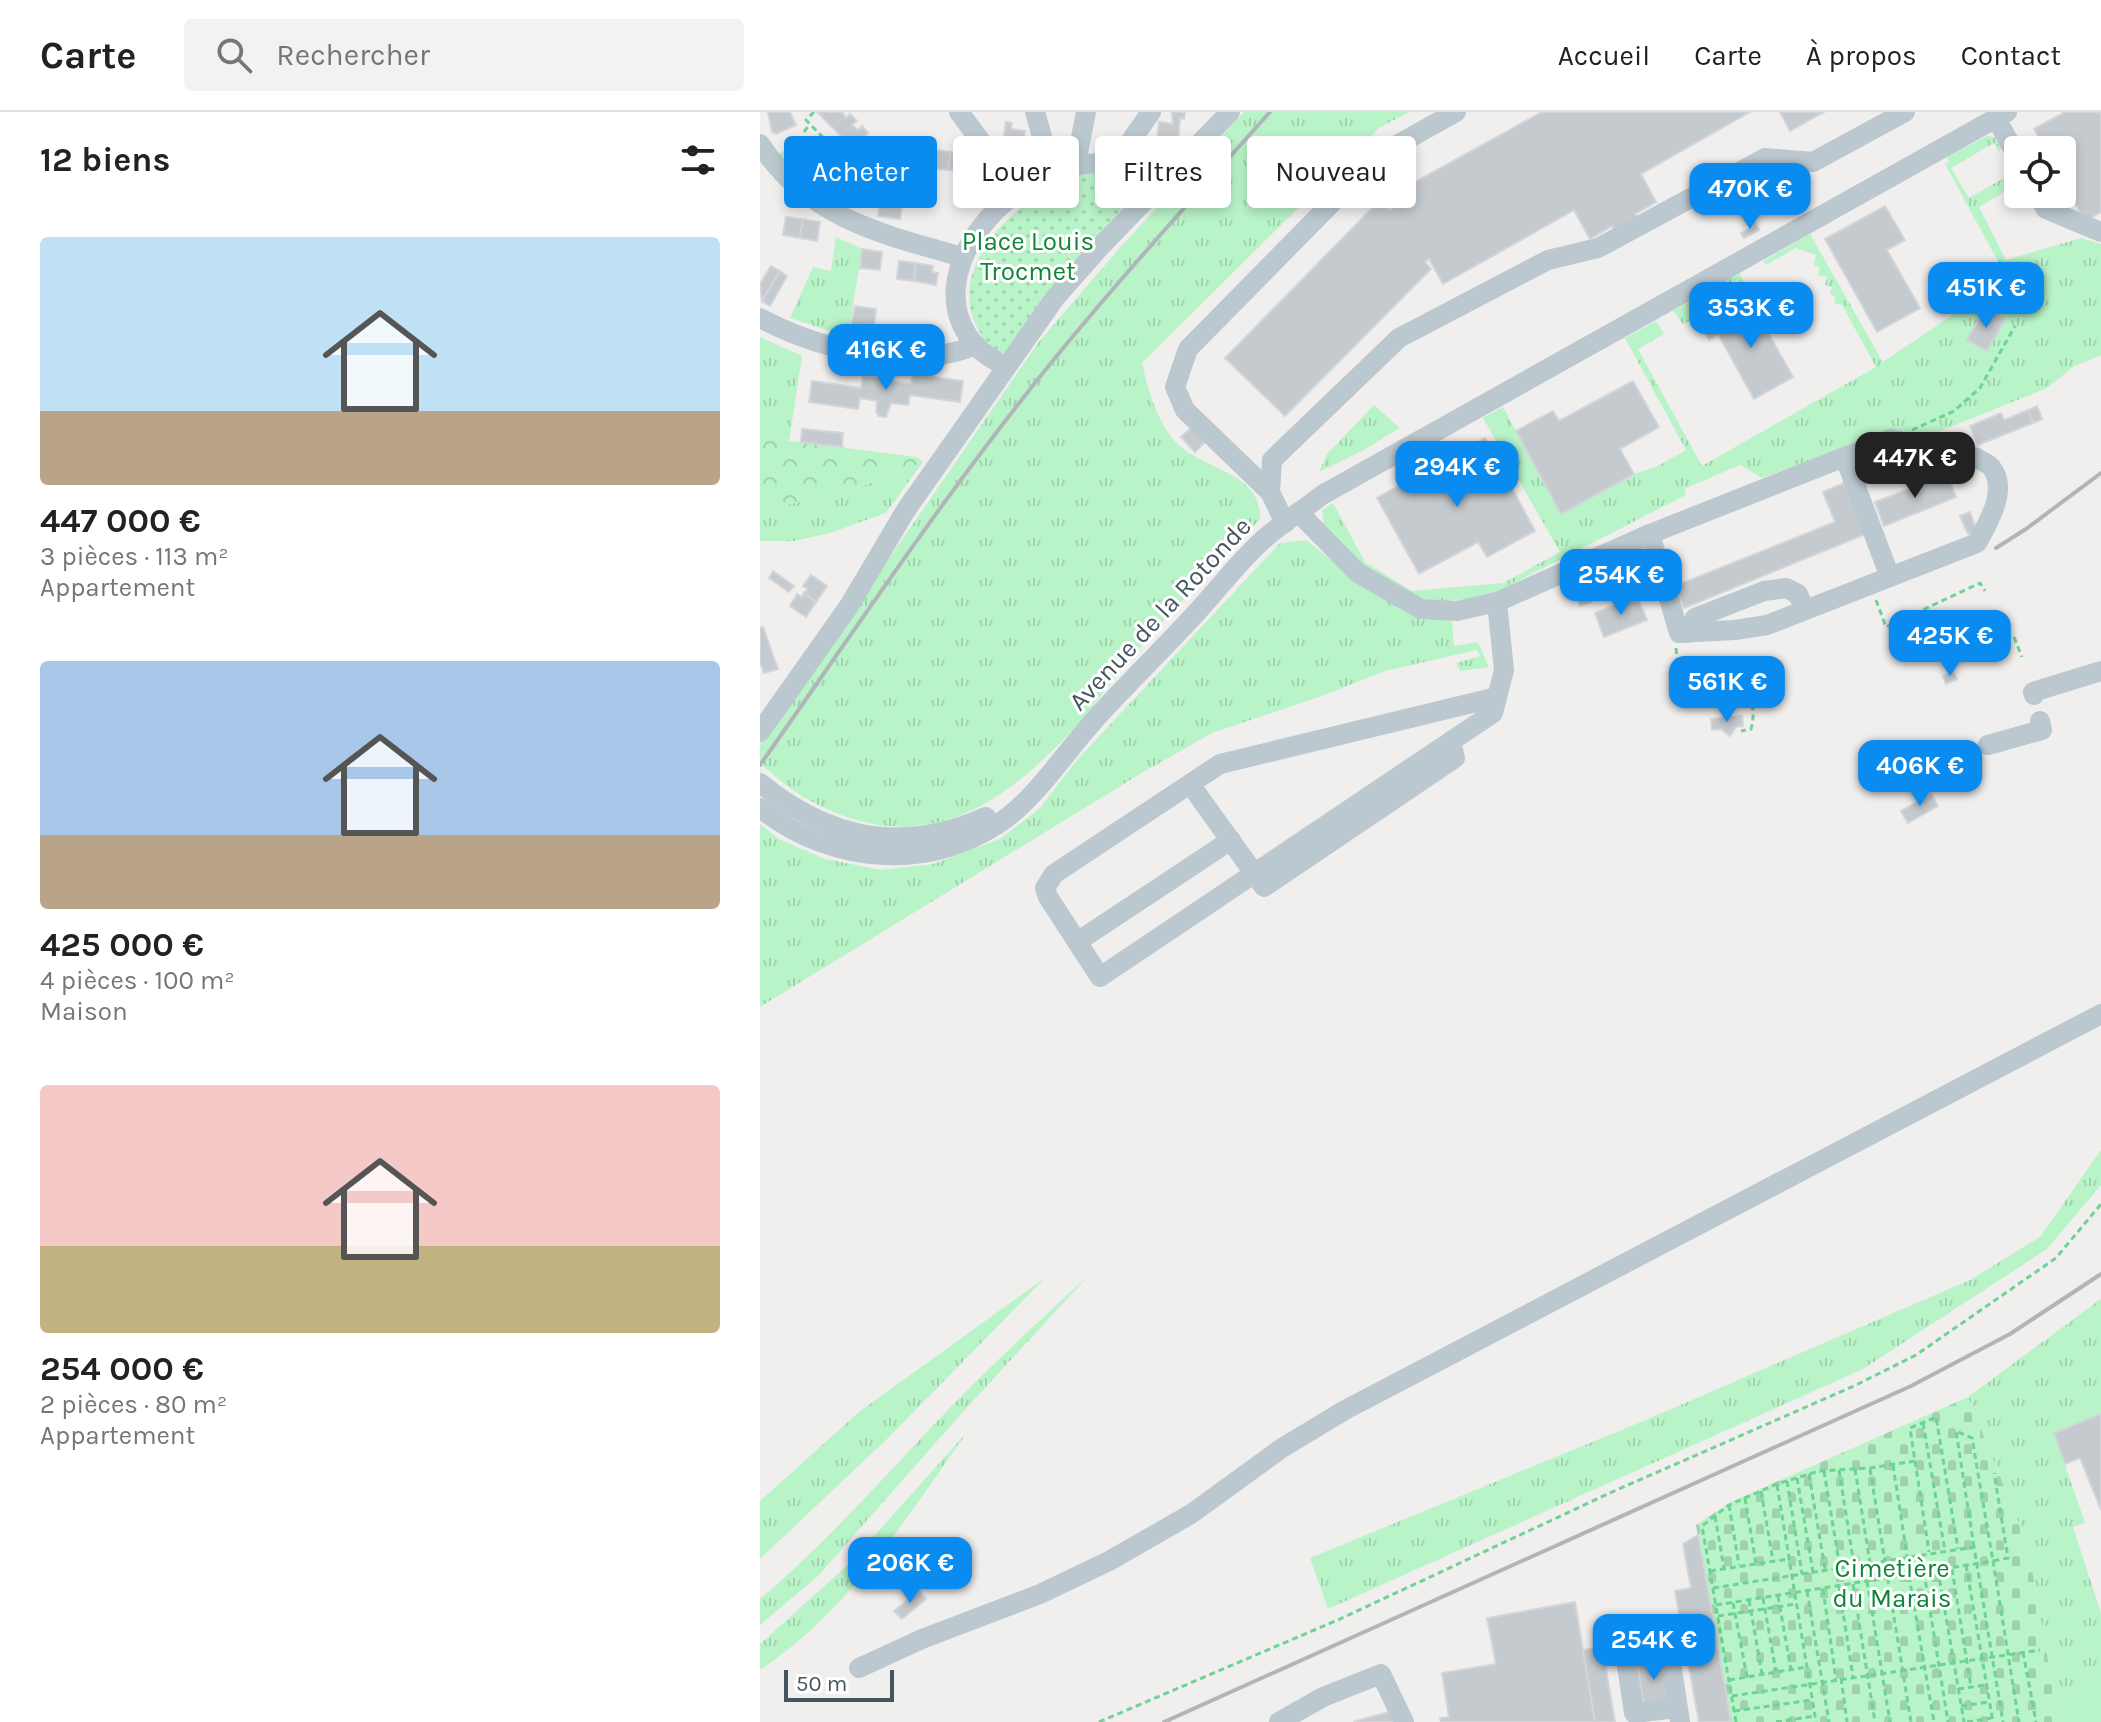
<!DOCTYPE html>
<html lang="fr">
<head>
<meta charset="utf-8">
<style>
	body { margin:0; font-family:Karla,sans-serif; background:#f2f2f2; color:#222; height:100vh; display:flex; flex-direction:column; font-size:30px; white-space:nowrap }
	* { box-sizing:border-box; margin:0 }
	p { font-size:26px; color:#767676 }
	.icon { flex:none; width:44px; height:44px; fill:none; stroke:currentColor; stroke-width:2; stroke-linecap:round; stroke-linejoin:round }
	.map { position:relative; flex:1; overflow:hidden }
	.drawer { display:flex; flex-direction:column; background:#fff; width:760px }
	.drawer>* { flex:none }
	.banner { position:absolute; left:24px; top:24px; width:760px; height:72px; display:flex; gap:16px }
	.buttons { position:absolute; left:1244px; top:24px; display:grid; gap:16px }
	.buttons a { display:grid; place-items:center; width:72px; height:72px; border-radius:8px; background:#fff; box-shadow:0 4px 12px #0003; font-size:40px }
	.scale { position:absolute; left:24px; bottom:20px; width:110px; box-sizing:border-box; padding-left:8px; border:4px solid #45555d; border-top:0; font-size:22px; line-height:28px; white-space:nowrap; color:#45555d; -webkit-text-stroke:6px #fff; paint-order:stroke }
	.price { position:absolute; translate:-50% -68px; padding:0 18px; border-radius:16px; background:#0a8bef; color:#fff; font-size:26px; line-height:52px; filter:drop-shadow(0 2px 4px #0008) }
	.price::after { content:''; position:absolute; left:50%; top:48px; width:24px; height:18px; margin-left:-12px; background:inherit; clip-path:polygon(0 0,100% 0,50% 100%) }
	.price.current { background:#222; color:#fff }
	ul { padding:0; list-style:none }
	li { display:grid; align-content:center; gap:16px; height:424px; padding:0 40px }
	li span { display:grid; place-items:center; height:248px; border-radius:8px; color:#555 }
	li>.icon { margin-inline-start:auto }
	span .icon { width:144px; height:144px; fill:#fffc; stroke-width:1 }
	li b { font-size:34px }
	h2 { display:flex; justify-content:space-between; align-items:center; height:96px; padding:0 40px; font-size:34px }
	.chip { padding:0 28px; border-radius:8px; background:#fff; box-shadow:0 4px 12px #0003; font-size:28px; line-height:72px }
	.chip.current { background:#0a8bef; color:#fff }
	header { display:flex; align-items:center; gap:48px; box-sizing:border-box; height:112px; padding:0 40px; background:#fff; border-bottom:2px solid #e0e0e0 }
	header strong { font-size:38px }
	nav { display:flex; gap:44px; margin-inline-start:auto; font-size:28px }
	.search { width:560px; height:72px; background:#f2f2f2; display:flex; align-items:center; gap:20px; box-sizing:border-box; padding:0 28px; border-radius:8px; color:#767676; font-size:30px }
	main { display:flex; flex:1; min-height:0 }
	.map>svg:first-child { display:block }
</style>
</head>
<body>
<header>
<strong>Carte</strong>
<div class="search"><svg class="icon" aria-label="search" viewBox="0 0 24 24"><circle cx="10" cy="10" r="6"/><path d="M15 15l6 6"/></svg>Rechercher</div>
<nav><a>Accueil</a><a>Carte</a><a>À propos</a><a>Contact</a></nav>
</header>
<main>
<section class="drawer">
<h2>12 biens<svg class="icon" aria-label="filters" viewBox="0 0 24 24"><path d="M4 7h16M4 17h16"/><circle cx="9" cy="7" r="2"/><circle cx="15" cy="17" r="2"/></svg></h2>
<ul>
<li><span style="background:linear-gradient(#bfe0f5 70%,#b9a48a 0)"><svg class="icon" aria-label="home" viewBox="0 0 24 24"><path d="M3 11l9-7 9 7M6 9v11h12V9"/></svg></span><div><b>447 000 €</b><p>3 pièces · 113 m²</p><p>Appartement</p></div></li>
<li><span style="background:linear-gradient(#a9c7e8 70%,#b9a48a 0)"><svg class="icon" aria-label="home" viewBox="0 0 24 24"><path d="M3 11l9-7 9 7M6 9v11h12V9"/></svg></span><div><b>425 000 €</b><p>4 pièces · 100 m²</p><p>Maison</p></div></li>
<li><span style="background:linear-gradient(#f6c9c9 65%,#c2b280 0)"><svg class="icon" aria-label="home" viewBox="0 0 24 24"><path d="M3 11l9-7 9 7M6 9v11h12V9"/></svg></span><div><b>254 000 €</b><p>2 pièces · 80 m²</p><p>Appartement</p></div></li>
</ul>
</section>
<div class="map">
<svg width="1341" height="1610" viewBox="0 0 1341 1610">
	<defs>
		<pattern id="grass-tufts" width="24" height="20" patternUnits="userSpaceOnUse" patternTransform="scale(2)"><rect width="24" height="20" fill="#b9f3c8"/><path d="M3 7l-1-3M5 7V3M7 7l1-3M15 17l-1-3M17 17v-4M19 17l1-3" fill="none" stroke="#a0d2ae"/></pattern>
		<pattern id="forest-crowns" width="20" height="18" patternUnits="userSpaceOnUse" patternTransform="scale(2)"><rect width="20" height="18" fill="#b9f3c8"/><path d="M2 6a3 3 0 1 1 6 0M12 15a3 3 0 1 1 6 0" fill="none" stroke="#a0d2ae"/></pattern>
		<pattern id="cemetery-stones" width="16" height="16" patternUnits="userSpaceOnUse" patternTransform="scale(2)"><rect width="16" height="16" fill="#b9f3c8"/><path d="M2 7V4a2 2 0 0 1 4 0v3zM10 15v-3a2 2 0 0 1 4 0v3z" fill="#a0d2ae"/></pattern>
		<pattern id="park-dots" width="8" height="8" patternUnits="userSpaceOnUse" patternTransform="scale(2)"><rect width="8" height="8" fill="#b9f3c8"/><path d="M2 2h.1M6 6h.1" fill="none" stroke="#a0d2ae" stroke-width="1.8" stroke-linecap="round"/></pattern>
	</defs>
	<rect width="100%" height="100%" fill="#f1eeee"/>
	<g fill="url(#grass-tufts)">
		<path d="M484 0H649L619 16 382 251C387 275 395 301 409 322 435 360 502 356 500 407 456 454 409 500 368 550 346 576 326 605 302 629 227 706 151 744 49 688 31 679 16 664 0 652V633L278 231 358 138Z"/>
		<path d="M55 23 75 44 58 71 62 74 61 76 68 81 65 86 18 42 28 37 34 47 56 36 51 25Z"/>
		<path d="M1227 24 1235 25 1241 37 1239 40 1234 31 1191 56 1209 86 1251 62 1246 52 1252 56 1256 63 1252 75 1219 95 1246 148 1321 126 1341 132V243L1313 255 1287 276 1153 330 1144 319 1132 318 1002 366 980 353 924 377 926 383 734 481 702 488 675 489 649 484 602 453 564 415 562 398 573 391 605 450 652 479 743 471 800 440 723 306 743 295 801 402 874 362 898 354 926 338 865 226 896 209 904 222 878 237 942 354 1116 255 1082 193 1074 191 1076 185 1070 182 1072 175 1065 173 1067 165 1058 163 1060 155 1054 153 1056 143 1036 136 1006 153 1003 149 1050 122 1123 250 1247 166 1185 52 1189 50 1187 45Z"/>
		<path d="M76 125 102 137 88 225 30 206 53 155 71 159Z"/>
		<path d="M979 161 987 175 983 177 977 167 931 194 936 205 923 212 913 199Z"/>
		<path d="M0 225 42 244 29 329 0 325Z"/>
		<path d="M614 293 640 316 602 339 559 360 567 342Z"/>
		<path d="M163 350 126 401 70 421 34 429H0V397C57 389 111 374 163 350Z"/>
		<path d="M546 428C594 466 631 496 692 509L694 534 718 530 729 555 700 559 696 551 720 544 717 538 625 559 559 585 452 621 380 662 0 895V712L19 727 65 747 122 758 173 752 240 727 279 697 318 647 520 431Z"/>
		<path d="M1341 1038V1073L1287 1137 1103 1257 568 1497 550 1446 881 1310 1210 1168 1280 1125Z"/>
		<path d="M329 1163 200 1303 58 1464 0 1513V1487C66 1431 123 1366 182 1304 229 1255 279 1209 329 1163Z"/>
		<path d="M286 1165 128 1326 0 1447V1389L99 1300Z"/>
		<path d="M1341 1187V1302L1294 1321 1325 1411 1313 1415 1341 1501V1610H1299L1268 1434 1208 1285Z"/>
		<path d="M208 1319C146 1406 90 1498 0 1558V1532L91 1450Z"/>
	</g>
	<path fill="url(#forest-crowns)" d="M0 325 157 345 163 350C111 374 57 389 0 397Z"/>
	<path fill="url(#cemetery-stones)" d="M1208 1285 1268 1434 1299 1610H971L936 1413 971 1390Z"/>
	<path fill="url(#park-dots)" d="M323 61C342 62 359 63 375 72V82L307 157 245 241C230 240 226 231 219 219 181 151 264 80 323 61Z"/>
	<path fill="#b9f3c8" d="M1341 1577V1610H1299L1295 1592Z"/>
	<g fill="#c5cace" stroke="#d2d5da" stroke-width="2">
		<path d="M8 0H30L36 13 16 22 12 20Z"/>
		<path d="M57 0H82L86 6 90 2 97 9 92 13 98 18 102 14 108 21 93 36Z"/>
		<path d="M412 0H425L424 7 420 6 418 31 397 29 399 10 413 12Z"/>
		<path d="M782 0H990L881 62 896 90 875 102 878 107 855 120 852 114 830 127 814 98 683 172 669 147 665 150 671 157 525 304 465 246 620 88 630 98 638 89 633 82Z"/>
		<path d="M1020 0H1064L1030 19Z"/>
		<path d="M1305 0H1341V100L1325 109 1302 67V38H1286L1274 17Z"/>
		<path d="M246 10 252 11 251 17 265 19 261 39 242 36Z"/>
		<path d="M51 25 56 36 34 48 28 37Z"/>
		<path d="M173 38 191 40 188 58 171 56Z"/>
		<path d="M191 40 207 42 204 60 188 58Z"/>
		<path d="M75 52 105 72 93 90 85 88 84 84 72 77 71 79 66 76 67 74 63 71Z"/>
		<path d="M121 83 143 85 140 107 118 104Z"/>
		<path d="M1125 94 1145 128 1127 138 1160 196 1117 220 1065 127Z"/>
		<path d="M26 105 43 107 40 126 23 123Z"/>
		<path d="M43 107 60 110 57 129 40 126Z"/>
		<path d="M996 112 999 118 984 126 981 121Z"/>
		<path d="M102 137 122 140 120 158 100 156Z"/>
		<path d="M139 149 156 151 154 169 137 167Z"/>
		<path d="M156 151 173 154 172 160 178 161 176 173 154 169Z"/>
		<path d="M11 154 20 159 2 189 0 172Z"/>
		<path d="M20 159 27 164 10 194 2 189Z"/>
		<path d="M992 192 1033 265 994 287 958 222 949 228 942 215 975 197 977 201Z"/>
		<path d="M95 194 116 197 114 213 107 212 106 217 91 215Z"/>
		<path d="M1225 196 1245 207 1227 239 1207 228Z"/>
		<path d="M153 262 203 269 200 290 150 283 148 293 131 291 126 305 118 304V301L116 300 117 289 100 286 98 297 49 290 52 269 101 276 103 264 151 272Z"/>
		<path d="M873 269 899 315 860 337 874 362 801 402 756 319 793 299 799 309Z"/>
		<path d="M1277 294 1282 307 1273 311 1268 298Z"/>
		<path d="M1268 298 1273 311 1218 333 1210 314 1241 301 1244 308Z"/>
		<path d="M432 315 446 329 435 340 421 325Z"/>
		<path d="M42 317 83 321 82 335 41 330Z"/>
		<path d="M725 326 775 419 727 445 718 430 659 462 617 386Z"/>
		<path d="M1187 362 1196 385 1124 414 1115 390Z"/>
		<path d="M1084 371 1106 422 924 496 915 474 1075 410 1063 380Z"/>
		<path d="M1210 400 1217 419 1208 422 1200 404Z"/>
		<path d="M13 459 34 474 29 480 9 466Z"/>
		<path d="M51 463 67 474 56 490 44 481 48 477 43 474Z"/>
		<path d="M827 479 831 490 820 494 816 483Z"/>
		<path d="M44 481 56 490 46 505 30 494 37 482 42 485Z"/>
		<path d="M877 484 887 508 844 525 835 501Z"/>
		<path d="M3 515 18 557 4 561 0 550V516Z"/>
		<path d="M1193 559 1197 567 1186 572 1183 564Z"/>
		<path d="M982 603 983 614 976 615 970 624 961 617 952 618 951 607Z"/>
		<path d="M1171 682 1178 694 1148 711 1141 699Z"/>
		<path d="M1341 1302V1398L1320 1346 1305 1352 1294 1321Z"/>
		<path d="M938 1423 946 1466 971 1610H939L915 1479 931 1476 923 1432Z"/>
		<path d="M159 1479 166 1487 142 1507 134 1499Z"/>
		<path d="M815 1490 835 1610H681L680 1606 689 1605 682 1561 736 1552 727 1506Z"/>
		<path d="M842 1535 855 1610H835L823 1538Z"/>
		<path d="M903 1546 910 1590 884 1594 877 1551Z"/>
		<path d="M632 1599 635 1610H593Z"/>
	</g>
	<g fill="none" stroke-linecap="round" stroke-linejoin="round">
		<g stroke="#6ed394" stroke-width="3" stroke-dasharray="6 4" stroke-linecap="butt">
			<path d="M54 0 46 8 79 42 61 70"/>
			<path d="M44 20 50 12"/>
			<path d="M1152 318 1194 299 1220 276 1255 214"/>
			<path d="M1116 488 1126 515 1220 471 1225 479"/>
			<path d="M1254 525 1262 545"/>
			<path d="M916 536 917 548 925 555C954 552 988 538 991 579 992 592 995 604 991 617L981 619"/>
			<path d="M1163 1311 1185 1439"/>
			<path d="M1155 1349 1169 1440"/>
			<path d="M1133 1353 1147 1444"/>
			<path d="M1095 1357 1110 1451"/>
			<path d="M1110 1357 1151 1610"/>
			<path d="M1079 1358 1094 1453"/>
			<path d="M1064 1359 1080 1456"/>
			<path d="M1049 1362 1065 1457"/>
			<path d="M1037 1366 1053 1460"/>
			<path d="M1027 1369 1042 1462"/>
			<path d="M1017 1373 1056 1610"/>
			<path d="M1001 1379 1013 1449"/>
			<path d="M985 1386 996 1452"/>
			<path d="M969 1393 979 1453"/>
			<path d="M955 1404 964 1456"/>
			<path d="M1214 1435 1196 1319 1212 1326 1233 1449 1248 1446 1234 1361"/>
			<path d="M1206 1453 1233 1610"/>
			<path d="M1192 1457 1211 1575"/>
			<path d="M1178 1458 1204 1610"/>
			<path d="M950 1459 1029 1447"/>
			<path d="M1164 1460 1188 1610"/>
			<path d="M1149 1464 1174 1610"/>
			<path d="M1107 1469 1130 1610"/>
			<path d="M1093 1472 1115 1610"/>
			<path d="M1079 1474 1093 1565"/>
			<path d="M953 1476 1214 1435 1243 1610"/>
			<path d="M1063 1477 1076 1567"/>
			<path d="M1047 1479 1069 1610"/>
			<path d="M1018 1484 1031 1558"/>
			<path d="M1003 1486 1016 1560"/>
			<path d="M989 1488 1002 1562"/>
			<path d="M973 1491 987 1565"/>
			<path d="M956 1493 1233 1449 1259 1610"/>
			<path d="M958 1504 1036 1492"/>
			<path d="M1263 1540 1276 1610"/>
			<path d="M1081 1566 1087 1610"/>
			<path d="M969 1568 1047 1555"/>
			<path d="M1198 1577 1226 1573"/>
			<path d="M972 1584 1280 1538"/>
			<path d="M1201 1594 1229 1590"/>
			<path d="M974 1599 1052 1588"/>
			<path d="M339 1610 580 1507 852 1380 1094 1274 1156 1243 1296 1146 1341 1092"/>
			<path d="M976 1610 942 1414 969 1393 1017 1372 1059 1359 1110 1356 1155 1349 1150 1316 1176 1305 1198 1437"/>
			<path d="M1016 1610 1055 1604"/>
			<path d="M1207 1610 1231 1606"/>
		</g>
		<g stroke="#bbc8cf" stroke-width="20">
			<path d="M199 0 258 79"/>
			<path d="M275 0 292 60"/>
			<path d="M1236 6 1258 46"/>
			<path d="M0 32C48 106 124 123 203 145"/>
			<path d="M354 53 391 0"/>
			<path d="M312 54 318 41 326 0"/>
			<path d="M1277 82 1286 97 1341 120"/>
			<path d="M0 206C60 238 151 260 216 233"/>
			<path d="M246 255C236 249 224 243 216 234 144 154 279 24 365 57 377 61 386 70 395 78"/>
			<path d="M1085 346 1130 465"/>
			<path d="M510 380 512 348 639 226 788 148 838 136 1005 46 1053 50 1145 0"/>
			<path d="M539 401 598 461 661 497 697 499 737 490 890 422 1130 327 1141 329 1160 356 1170 357 1214 345C1220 348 1228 351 1231 355 1249 377 1228 411 1217 431L1007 513 975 518 919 521 890 422"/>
			<path d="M525 411 510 380 425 298 415 275 428 237 619 43 696 0"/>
			<path d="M926 521 935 506 1004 479 1026 476 1038 482 1045 498"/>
			<path d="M1274 583 1273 580 1341 559"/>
			<path d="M737 585 460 652 294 762 285 776 288 785 340 865 733 601 744 558 737 490"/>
			<path d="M0 620 89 494 146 398 295 186 340 135 470 0"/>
			<path d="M1228 633 1282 618 1280 609"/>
			<path d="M0 671C70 728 143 742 226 705"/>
			<path d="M430 672 504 775 695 646 691 629"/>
			<path d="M0 696C69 750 163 761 238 712 275 688 307 638 337 605 370 569 405 535 438 499 460 475 480 448 504 427 522 411 543 398 562 383L1247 0"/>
			<path d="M317 830 471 728"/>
			<path d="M99 1556 162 1527 280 1482 349 1449 431 1402 522 1336 585 1298 1341 902"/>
			<path d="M917 1596 874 1601 866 1547 908 1531 920 1610"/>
			<path d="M519 1610 563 1585 621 1562 644 1610"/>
		</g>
		<g stroke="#b0b5b9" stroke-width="4">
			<path d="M1236 436 1266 417 1341 361"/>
			<path d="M0 653C95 518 187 379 291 251 361 165 436 83 510 0"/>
			<path d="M404 1610 1151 1274 1250 1222 1341 1162"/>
		</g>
	</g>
	<g text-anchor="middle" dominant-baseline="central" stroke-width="6" stroke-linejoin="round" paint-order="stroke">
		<g font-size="26" fill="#0f853b" stroke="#fff">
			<text x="268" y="129">Place Louis<tspan x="268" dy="30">Trocmet</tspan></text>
			<text x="1132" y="1456">Cimetière<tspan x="1132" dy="30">du Marais</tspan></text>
		</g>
		<g font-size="26" fill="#45555d" stroke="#fff">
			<text transform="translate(400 502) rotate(-47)">Avenue de la Rotonde</text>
		</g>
	</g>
</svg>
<div class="buttons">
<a><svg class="icon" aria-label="locate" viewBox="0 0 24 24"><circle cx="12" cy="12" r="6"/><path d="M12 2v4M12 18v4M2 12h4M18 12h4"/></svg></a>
</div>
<div class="scale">50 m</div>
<b class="price" style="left:990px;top:119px">470K €</b>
<b class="price" style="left:1226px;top:218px">451K €</b>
<b class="price" style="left:991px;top:238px">353K €</b>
<b class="price" style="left:126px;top:280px">416K €</b>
<b class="price current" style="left:1155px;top:388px">447K €</b>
<b class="price" style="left:697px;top:397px">294K €</b>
<b class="price" style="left:861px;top:505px">254K €</b>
<b class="price" style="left:1190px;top:566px">425K €</b>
<b class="price" style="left:967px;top:612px">561K €</b>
<b class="price" style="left:1160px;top:696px">406K €</b>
<b class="price" style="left:150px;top:1493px">206K €</b>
<b class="price" style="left:894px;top:1570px">254K €</b>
<div class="banner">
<a class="chip current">Acheter</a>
<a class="chip">Louer</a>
<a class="chip">Filtres</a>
<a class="chip">Nouveau</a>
</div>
</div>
</main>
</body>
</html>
